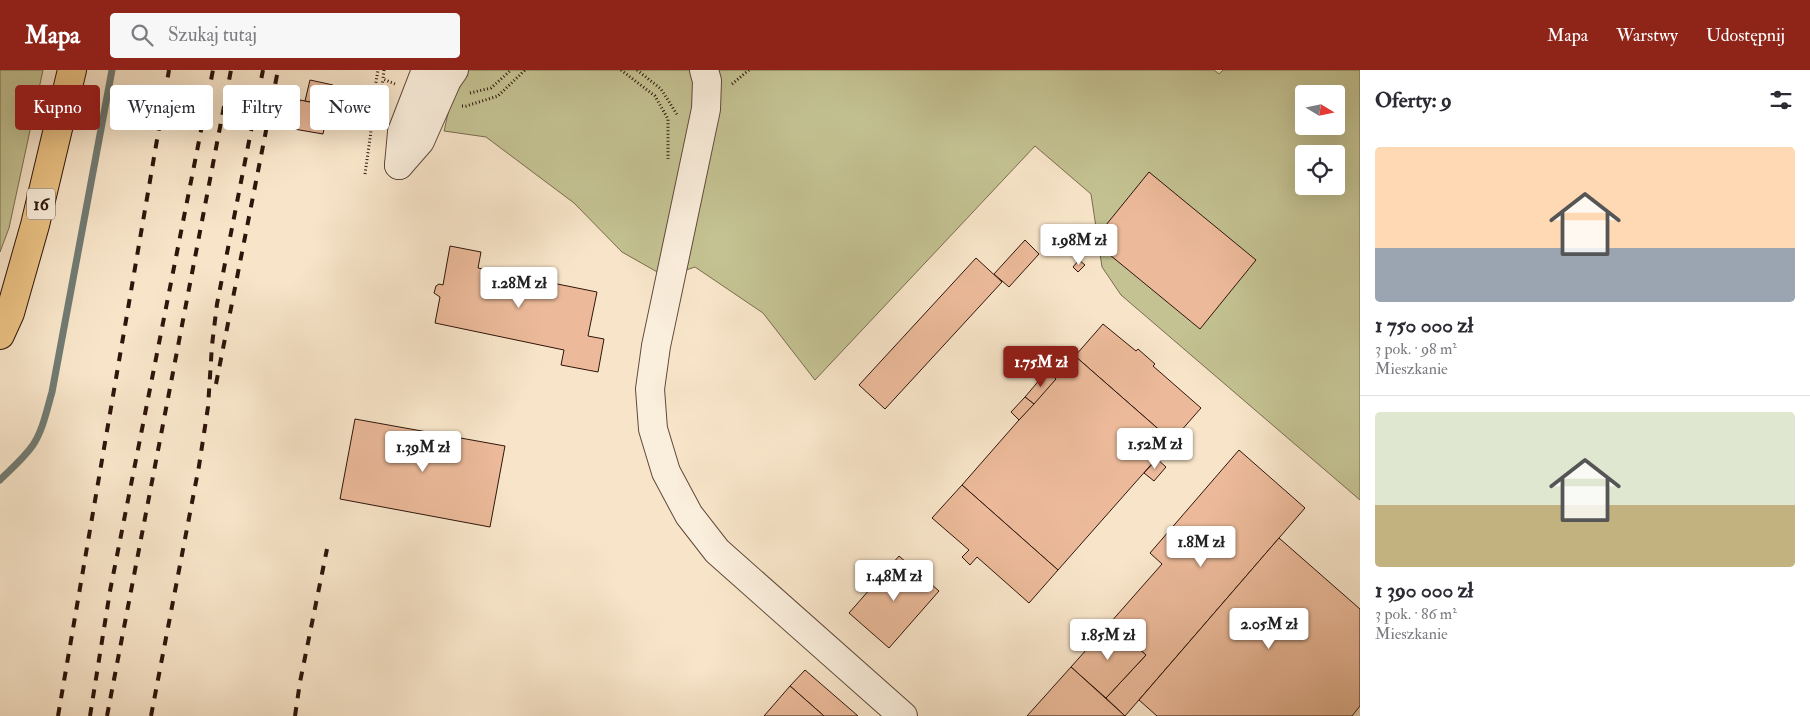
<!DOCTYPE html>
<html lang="pl">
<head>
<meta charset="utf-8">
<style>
	body { margin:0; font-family:"IM FELL Double Pica",serif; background:#f7f7f7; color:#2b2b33; height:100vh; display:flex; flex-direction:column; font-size:19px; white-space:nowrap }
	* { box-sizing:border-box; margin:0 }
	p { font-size:16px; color:#7c7c81 }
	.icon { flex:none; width:28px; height:28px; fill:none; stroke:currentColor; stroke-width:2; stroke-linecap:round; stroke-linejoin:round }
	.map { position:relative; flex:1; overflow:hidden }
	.details { display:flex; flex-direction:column; background:#fff; width:450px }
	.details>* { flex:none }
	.guide { position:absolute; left:15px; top:15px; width:475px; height:45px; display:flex; gap:10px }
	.needle { width:32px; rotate:100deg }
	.tools { position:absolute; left:1295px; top:15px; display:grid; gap:10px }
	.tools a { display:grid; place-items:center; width:50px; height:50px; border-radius:5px; background:#fff; box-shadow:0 5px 20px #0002; font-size:25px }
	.price { position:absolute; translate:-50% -42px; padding:0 11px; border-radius:5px; background:#fff; color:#222; font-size:16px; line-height:32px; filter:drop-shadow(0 1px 2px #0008) }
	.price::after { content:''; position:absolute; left:50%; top:30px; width:15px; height:11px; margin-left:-8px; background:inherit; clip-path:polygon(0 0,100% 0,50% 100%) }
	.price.current { background:#8f2418; color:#fff }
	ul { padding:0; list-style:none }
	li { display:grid; align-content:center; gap:10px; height:265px; padding:0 15px }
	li+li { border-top:1px solid #e1e1e2 }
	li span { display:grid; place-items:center; height:155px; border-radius:5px; color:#555 }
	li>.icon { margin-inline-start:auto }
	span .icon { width:90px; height:90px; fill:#fffc; stroke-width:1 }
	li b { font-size:21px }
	h2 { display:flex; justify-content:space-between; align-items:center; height:60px; padding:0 15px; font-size:21px }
	.tag { padding:0 18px; border-radius:5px; background:#fff; box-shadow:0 5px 20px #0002; font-size:18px; line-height:45px }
	.tag.current { background:#8f2418; color:#fff }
	header { display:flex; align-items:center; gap:30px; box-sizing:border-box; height:70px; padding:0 25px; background:#8f2418; color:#fff }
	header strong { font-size:24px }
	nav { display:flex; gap:28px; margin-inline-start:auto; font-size:18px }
	.search { width:350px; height:45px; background:#f7f7f7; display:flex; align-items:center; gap:12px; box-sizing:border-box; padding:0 18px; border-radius:5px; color:#7c7c81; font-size:19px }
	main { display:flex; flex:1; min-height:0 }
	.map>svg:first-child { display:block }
</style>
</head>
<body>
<header>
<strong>Mapa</strong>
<div class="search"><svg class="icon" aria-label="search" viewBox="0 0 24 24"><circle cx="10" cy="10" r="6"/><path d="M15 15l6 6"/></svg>Szukaj tutaj</div>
<nav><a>Mapa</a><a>Warstwy</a><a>Udostępnij</a></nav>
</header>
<main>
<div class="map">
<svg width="1360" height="646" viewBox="0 0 1360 646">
	<rect width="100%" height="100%" fill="#f8e5c9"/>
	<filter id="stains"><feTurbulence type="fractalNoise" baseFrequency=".004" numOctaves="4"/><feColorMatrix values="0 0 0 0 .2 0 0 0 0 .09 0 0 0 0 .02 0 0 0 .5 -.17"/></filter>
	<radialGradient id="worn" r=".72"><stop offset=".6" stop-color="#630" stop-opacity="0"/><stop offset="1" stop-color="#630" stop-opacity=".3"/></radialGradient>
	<g fill="#c4c292" stroke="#796c4e" fill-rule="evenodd">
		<path d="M0 0H43L9 158 0 182Z"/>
		<path d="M468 0H1214L1219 4 1223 0H1360V430L1121 225 1102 197 1091 124 1035 76 815 310 763 243 695 197 666 207 622 182 574 133 486 67 444 61 455 13ZM1304 24H1336V56H1304ZM1304 84H1336V116H1304Z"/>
	</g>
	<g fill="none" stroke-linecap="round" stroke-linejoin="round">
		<path stroke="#717b73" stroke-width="7" d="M0 410C11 399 24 388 33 375 43 360 47 339 52 322L112 0"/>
	</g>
	<g fill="#ecba9a" stroke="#2e150b">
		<path d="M310 10 333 15 329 36 305 31Z"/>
		<path d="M300 30 329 36 323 64 294 59Z"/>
		<path d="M1149 102 1256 190 1200 259 1093 171Z"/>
		<path d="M1025 170 1039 184 1009 217 994 204Z"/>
		<path d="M450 176 481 182 478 198 597 222 588 266 604 269 598 302 561 295 564 280 435 253 440 227 434 223 436 216 439 214 443 215Z"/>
		<path d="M976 188 1002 212 885 339 859 315Z"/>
		<path d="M1079 190 1085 195 1078 202 1073 197Z"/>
		<path d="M1103 254 1136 281 1138 279 1155 294 1153 296 1201 338 1172 371 1075 286Z"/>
		<path d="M1075 286 1172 371 1058 500 962 415Z"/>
		<path d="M1047 301 1056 309 1034 334 1025 327Z"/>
		<path d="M1025 327 1034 334 1019 350 1011 342Z"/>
		<path d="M355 349 505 376 490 457 340 429Z"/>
		<path d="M1239 380 1305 438 1125 646 1106 628 1146 585 1110 553 1162 494 1150 483Z"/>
		<path d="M1157 389 1166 397 1154 411 1144 403Z"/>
		<path d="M962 415 1058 500 1029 533 977 487 970 495 962 487 969 480 932 448Z"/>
		<path d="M1279 468 1360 539V636L1352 646H1157L1139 630Z"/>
		<path d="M899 486 939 521 889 578 849 543Z"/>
		<path d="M1110 553 1146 585 1106 628 1071 597Z"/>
		<path d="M1071 597 1125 646H1027Z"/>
		<path d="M805 600 858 646H824L790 616Z"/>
		<path d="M790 616 824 646H764Z"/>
	</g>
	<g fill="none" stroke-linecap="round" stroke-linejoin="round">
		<defs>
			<g id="minor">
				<path d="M704 0 707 11 706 39 656 276 650 319 653 359 666 402 689 445 717 481 903 646"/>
				<path d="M399 95 420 71 447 10 454 0"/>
				<path d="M399 95 402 62 426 0"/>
			</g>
			<path id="major" d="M0 265 10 243 35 155 72 0"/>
		</defs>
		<use href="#minor" stroke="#60493a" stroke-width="30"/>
		<use href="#major" stroke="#2e150b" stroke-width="30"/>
		<g stroke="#2e150b" stroke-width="3" stroke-dasharray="1 2.5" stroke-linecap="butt">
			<path d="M384 0 383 9 395 14"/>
			<path d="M621 0 655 26 668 49V89"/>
			<path d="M637 0 661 19 678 46"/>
			<path d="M732 14 749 0"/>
			<path d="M470 23 491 18 511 0"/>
			<path d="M462 36H466L498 26 525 0"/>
			<path d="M374 40 372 36 378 0"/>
			<path d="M365 104 374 40 378 37 383 9"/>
		</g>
		<use href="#minor" stroke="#faeedc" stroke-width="28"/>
		<use href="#major" stroke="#ecc284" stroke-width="28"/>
		<g stroke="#2e150b" stroke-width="4" stroke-dasharray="9 9" stroke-linecap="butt">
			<path d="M216 314 278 0"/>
			<path d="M58 646 169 0"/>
			<path d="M90 646 110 521 213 0"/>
			<path d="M107 646 231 0"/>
			<path d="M151 646 199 396 208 337 212 275 217 234 263 0"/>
			<path d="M295 646 300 612 327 479"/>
		</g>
	</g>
	<g text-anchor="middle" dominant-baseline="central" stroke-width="5" stroke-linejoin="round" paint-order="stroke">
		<rect fill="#faeedc" stroke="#6b564a" stroke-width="1" x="27" y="118.5" width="28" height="31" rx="4"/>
		<g font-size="18" font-weight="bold" fill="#2e150b">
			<text x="41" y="134">16</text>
		</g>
	</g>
	<rect width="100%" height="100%" filter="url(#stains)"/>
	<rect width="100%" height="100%" fill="url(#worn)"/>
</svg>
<div class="tools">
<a><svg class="needle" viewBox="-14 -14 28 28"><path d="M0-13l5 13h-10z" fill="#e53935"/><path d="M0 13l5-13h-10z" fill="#7c7c81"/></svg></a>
<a><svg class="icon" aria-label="locate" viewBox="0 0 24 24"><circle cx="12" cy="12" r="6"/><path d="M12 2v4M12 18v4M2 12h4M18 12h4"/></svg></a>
</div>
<b class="price" style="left:1079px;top:196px">1.98M zł</b>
<b class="price" style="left:519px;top:239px">1.28M zł</b>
<b class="price current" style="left:1041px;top:318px">1.75M zł</b>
<b class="price" style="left:1155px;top:400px">1.52M zł</b>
<b class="price" style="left:423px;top:403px">1.39M zł</b>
<b class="price" style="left:1201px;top:498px">1.8M zł</b>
<b class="price" style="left:894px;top:532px">1.48M zł</b>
<b class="price" style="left:1269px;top:580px">2.05M zł</b>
<b class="price" style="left:1108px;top:591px">1.85M zł</b>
<div class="guide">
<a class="tag current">Kupno</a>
<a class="tag">Wynajem</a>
<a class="tag">Filtry</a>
<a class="tag">Nowe</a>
</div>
</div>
<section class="details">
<h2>Oferty: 9<svg class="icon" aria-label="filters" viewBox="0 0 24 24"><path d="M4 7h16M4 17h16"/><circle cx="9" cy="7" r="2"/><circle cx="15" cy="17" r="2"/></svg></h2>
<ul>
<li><span style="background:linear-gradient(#ffd9b3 65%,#9aa5b1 0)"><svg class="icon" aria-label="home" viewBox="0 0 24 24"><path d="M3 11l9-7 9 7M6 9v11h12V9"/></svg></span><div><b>1 750 000 zł</b><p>3 pok. · 98 m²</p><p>Mieszkanie</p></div></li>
<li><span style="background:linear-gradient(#dfe7d0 60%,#c2b280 0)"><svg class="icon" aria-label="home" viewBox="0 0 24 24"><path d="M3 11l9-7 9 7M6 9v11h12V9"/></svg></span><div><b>1 390 000 zł</b><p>3 pok. · 86 m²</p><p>Mieszkanie</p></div></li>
</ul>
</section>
</main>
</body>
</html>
